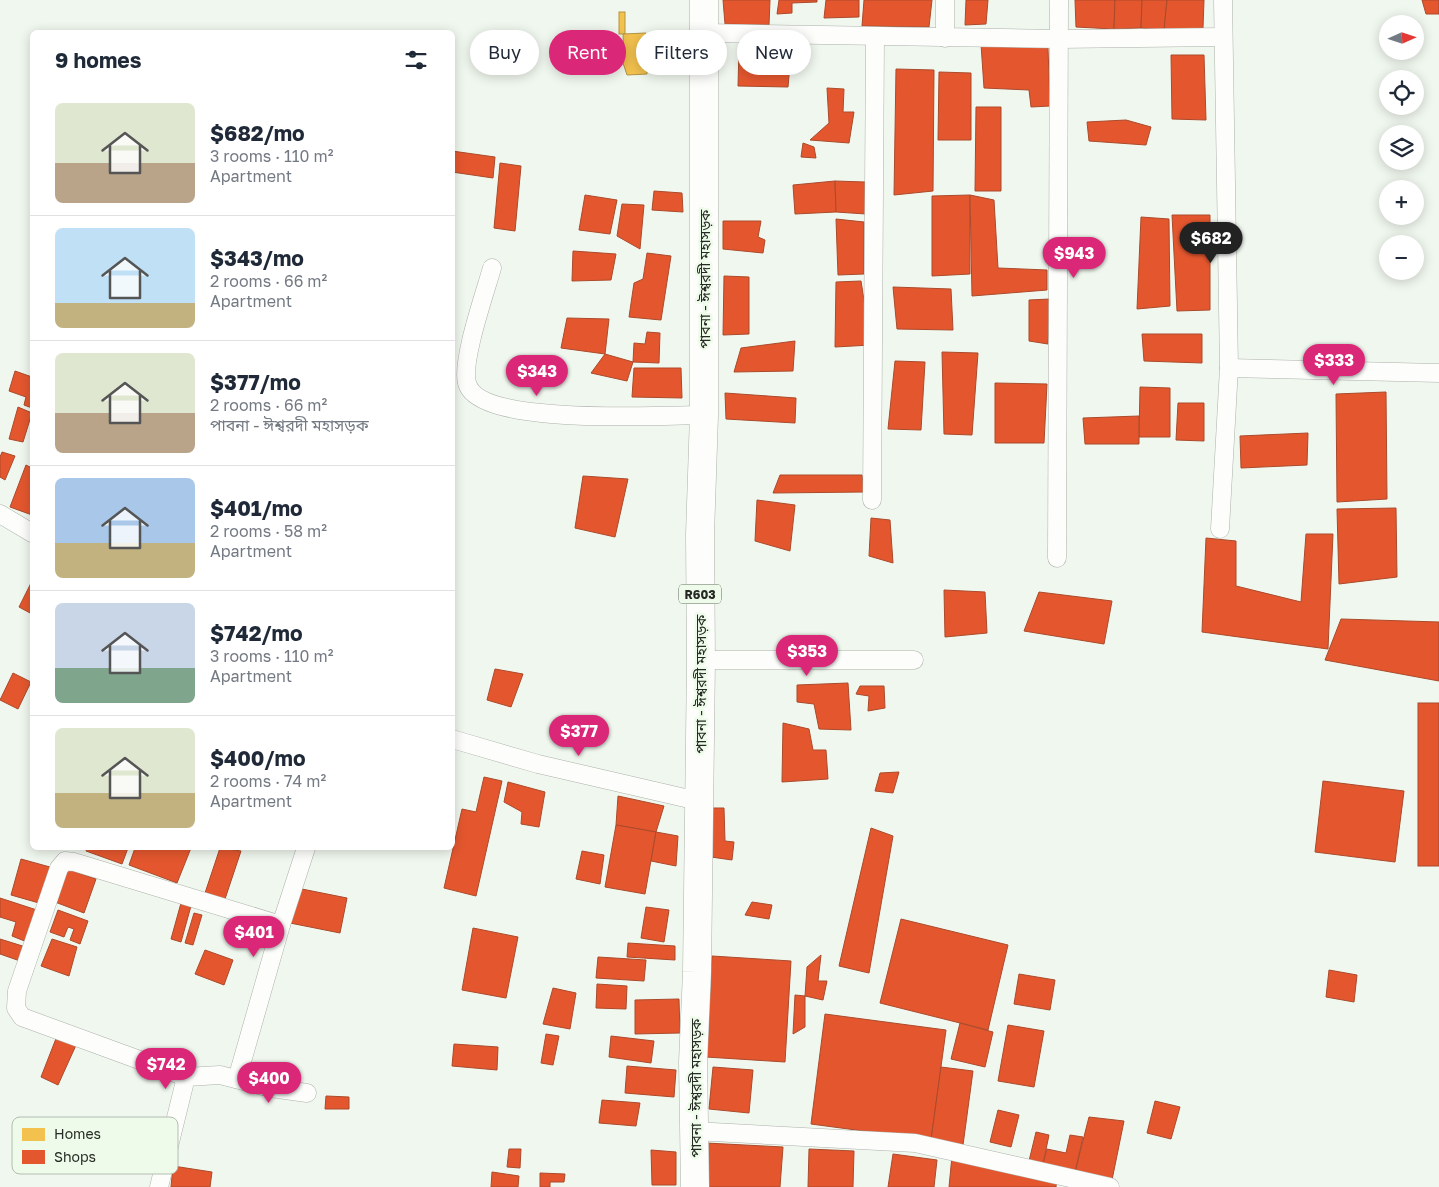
<!DOCTYPE html>
<html lang="en">
<head>
<meta charset="utf-8">
<style>
	body { margin:0; font-family:"Golos Text","Noto Sans Bengali",sans-serif; background:#f6f6f7; color:#1f2937; height:100vh; display:flex; flex-direction:column; font-size:19px; white-space:nowrap }
	* { box-sizing:border-box; margin:0 }
	p { font-size:16px; color:#747a83 }
	.icon { flex:none; width:28px; height:28px; fill:none; stroke:currentColor; stroke-width:2; stroke-linecap:round; stroke-linejoin:round }
	.map { position:relative; flex:1; overflow:hidden }
	.sheet { position:absolute; left:30px; top:30px; width:425px; height:820px; display:flex; flex-direction:column; background:#fff; border-radius:8px; box-shadow:0 2px 12px #0003 }
	.sheet>* { flex:none }
	.guide { position:absolute; left:470px; top:30px; width:475px; height:45px; display:flex; gap:10px }
	.needle { width:32px; rotate:87deg }
	.controls { position:absolute; left:1379px; top:15px; display:grid; gap:10px }
	.controls a { display:grid; place-items:center; width:45px; height:45px; border-radius:50%; background:#fff; box-shadow:0 2px 12px #0003; font-size:25px }
	.price { position:absolute; translate:-50% -42px; padding:0 11px; border-radius:18px; background:#db2777; color:#fff; font-size:16px; line-height:32px; filter:drop-shadow(0 1px 2px #0008) }
	.price::after { content:''; position:absolute; left:50%; top:30px; width:15px; height:11px; margin-left:-8px; background:inherit; clip-path:polygon(0 0,100% 0,50% 100%) }
	.price.current { background:#222; color:#fff }
	ul { padding:0; list-style:none }
	li { display:flex; align-items:center; gap:15px; height:125px; padding:0 25px }
	li+li { border-top:1px solid #e0e1e3 }
	li span { display:grid; place-items:center; flex:none; width:140px; height:100px; border-radius:8px; color:#555 }
	li>.icon { margin-inline-start:auto }
	span .icon { width:60px; height:60px; fill:#fffc; stroke-width:1 }
	li b { font-size:21px }
	h2 { display:flex; justify-content:space-between; align-items:center; height:60px; padding:0 25px; font-size:21px }
	.tag { padding:0 18px; border-radius:22px; background:#fff; box-shadow:0 2px 12px #0003; font-size:18px; line-height:45px }
	.tag.current { background:#db2777; color:#fff }
	.map>svg:first-child { display:block }
</style>
</head>
<body>
<div class="map">
<svg width="1439" height="1187" viewBox="0 0 1439 1187">
	<rect width="100%" height="100%" fill="#f0f7ee"/>
	<g fill="#f2c14e" stroke="#b59441">
		<rect x="619" y="12" width="6" height="22"/>
		<path d="M646 33V48H656V60H647V74L627 75 623 63 601 64V58L624 57 623 34Z"/>
	</g>
	<g fill="#e4572e" stroke="#ab4a2b">
		<path d="M723 0H770L769 25 725 24Z"/>
		<path d="M779 0H817V2L792 3V13L777 14Z"/>
		<path d="M826 0H859V17L824 18Z"/>
		<path d="M864 0H932L929 27 862 26Z"/>
		<path d="M966 0H988L986 24 965 25Z"/>
		<path d="M1075 0H1115L1114 29 1076 27Z"/>
		<path d="M1115 0H1142L1141 28 1114 29Z"/>
		<path d="M1142 0H1167L1164 30 1141 28Z"/>
		<path d="M1167 0H1204L1203 28 1164 30Z"/>
		<path d="M1422 0H1439V14H1426Z"/>
		<path d="M981 44 1048 48 1050 106 1031 107 1029 90 984 88Z"/>
		<path d="M739 50 791 53 788 87 738 86Z"/>
		<path d="M1171 55H1204L1206 120 1172 119Z"/>
		<path d="M896 69 934 70 933 191 894 195Z"/>
		<path d="M939 72 971 73V140H938Z"/>
		<path d="M827 88 844 89 843 112H854L849 143 810 140 829 123Z"/>
		<path d="M976 107H1001V191H975Z"/>
		<path d="M1126 120 1151 127 1146 145 1089 141 1087 122Z"/>
		<path d="M803 143 814 147 816 158 801 157Z"/>
		<path d="M452 151 495 157 493 178 452 172Z"/>
		<path d="M500 163 521 166 515 231 494 228Z"/>
		<path d="M835 181 836 212 795 214 793 185Z"/>
		<path d="M835 181 865 182 866 214 836 212Z"/>
		<path d="M654 191 682 193 683 212 652 210Z"/>
		<path d="M585 195 617 200 610 234 579 230Z"/>
		<path d="M970 195V274L932 276V196Z"/>
		<path d="M970 195 994 200 998 268 1047 270V290L972 296Z"/>
		<path d="M622 204 644 205 640 249 617 236Z"/>
		<path d="M1172 215H1210V310L1177 311Z"/>
		<path d="M1141 217 1169 219 1170 306 1137 309Z"/>
		<path d="M836 219 864 222V274L838 275Z"/>
		<path d="M723 221H761L758 237 765 240 763 253 723 249Z"/>
		<path d="M573 251 616 254 611 280 572 281Z"/>
		<path d="M647 253 671 256 661 320 629 317 634 283 643 279Z"/>
		<path d="M724 276 749 277V334L723 335Z"/>
		<path d="M861 281 871 345 835 347 836 282Z"/>
		<path d="M893 287 951 289 953 330 897 329Z"/>
		<path d="M1050 299 1048 344 1029 341V300Z"/>
		<path d="M567 318 609 319 605 354 561 348Z"/>
		<path d="M647 332 660 333 659 363 633 362 634 343 645 344Z"/>
		<path d="M1142 334H1202V363L1144 361Z"/>
		<path d="M795 341 793 371 734 372 741 348Z"/>
		<path d="M942 352 978 353 972 435 944 434Z"/>
		<path d="M605 354 633 362 627 381 591 373Z"/>
		<path d="M895 361 925 362 921 430 888 429Z"/>
		<path d="M634 368H681L682 398 632 397Z"/>
		<path d="M15 371 32 377V408L24 405 26 397 9 391Z"/>
		<path d="M995 383 1047 384 1044 443H995Z"/>
		<path d="M1140 387 1170 388V437H1139Z"/>
		<path d="M1386 392 1387 499 1337 502 1336 394Z"/>
		<path d="M725 393 796 398 795 423 726 419Z"/>
		<path d="M1178 403H1204V441L1176 440Z"/>
		<path d="M18 407 32 413 23 442 9 439Z"/>
		<path d="M1139 416V444H1085L1083 418Z"/>
		<path d="M1308 433 1307 465 1241 468 1240 436Z"/>
		<path d="M2 452 15 456 5 480 0 477V457Z"/>
		<path d="M26 465 32 468V515L10 507Z"/>
		<path d="M780 475H862L864 492 773 493Z"/>
		<path d="M583 476 628 479 615 537 575 528Z"/>
		<path d="M757 500 795 505 790 551 755 541Z"/>
		<path d="M1396 508 1397 577 1339 584 1337 509Z"/>
		<path d="M871 518 890 520 893 563 869 556Z"/>
		<path d="M1306 534H1333L1328 649 1202 632 1206 538 1236 541V586L1301 602Z"/>
		<path d="M32 581V614L19 607Z"/>
		<path d="M944 590 985 592 987 633 945 637Z"/>
		<path d="M1039 592 1112 601 1104 644 1024 631Z"/>
		<path d="M1341 619 1439 622V681L1325 660Z"/>
		<path d="M495 669 523 674 511 707 487 700Z"/>
		<path d="M13 673 31 682 18 709 0 700Z"/>
		<path d="M848 683 851 730 819 729 814 704 797 702V685Z"/>
		<path d="M860 686H884L885 708 868 711 869 696 856 694Z"/>
		<rect x="1418" y="703" width="21" height="163"/>
		<path d="M783 723 809 729 813 750H826L828 779 782 782Z"/>
		<path d="M899 772 893 793 875 791 880 773Z"/>
		<path d="M484 777 502 781 476 896 444 888 462 809 476 812Z"/>
		<path d="M1323 781 1404 791 1395 862 1315 852Z"/>
		<path d="M508 782 545 792 539 827 521 824 522 812 504 802Z"/>
		<path d="M618 796 664 806 656 832 616 825Z"/>
		<path d="M710 808H724L725 841 734 842 732 860 711 857Z"/>
		<path d="M616 825 656 832 645 894 605 887Z"/>
		<path d="M871 828 893 836 869 973 839 966Z"/>
		<path d="M656 832 678 836 676 866 651 861Z"/>
		<path d="M87 848H128L122 864 86 851Z"/>
		<path d="M135 848H191L177 883 129 865Z"/>
		<path d="M220 848 241 851 225 899 205 893Z"/>
		<path d="M582 851 604 855 600 884 576 879Z"/>
		<path d="M21 859 50 867 39 903 11 895Z"/>
		<path d="M67 869 96 879 84 913 55 902Z"/>
		<path d="M297 888 347 898 340 933 290 923Z"/>
		<path d="M0 898 43 912 32 944 12 936 16 922 0 917Z"/>
		<path d="M752 902 772 905 769 919 745 915Z"/>
		<path d="M181 903 191 906 181 942 171 939Z"/>
		<path d="M646 907 669 910 664 942 641 938Z"/>
		<path d="M58 910 88 921 80 944 70 940 74 929 68 927 64 937 50 932Z"/>
		<path d="M194 913 202 915 193 945 185 943Z"/>
		<path d="M901 919 1008 945 988 1030 880 1003Z"/>
		<path d="M473 928 518 937 506 998 462 990Z"/>
		<path d="M0 939 29 948 23 962 0 954Z"/>
		<path d="M52 939 77 947 69 976 41 966Z"/>
		<path d="M628 943 675 946V960L627 957Z"/>
		<path d="M205 950 233 960 224 985 195 974Z"/>
		<path d="M821 955 818 981H827L823 1000 805 996 807 967Z"/>
		<path d="M712 956 791 961 785 1062 706 1057Z"/>
		<path d="M598 957 646 960 644 981 596 978Z"/>
		<path d="M1329 970 1357 975 1354 1002 1326 997Z"/>
		<path d="M1019 974 1055 980 1050 1010 1014 1004Z"/>
		<path d="M597 984 627 986 626 1009 596 1008Z"/>
		<path d="M553 988 576 993 570 1029 543 1024Z"/>
		<path d="M795 995 805 996V1027L793 1034Z"/>
		<path d="M679 999 680 1033 635 1034V1000Z"/>
		<path d="M825 1014 946 1030 931 1140 811 1124Z"/>
		<path d="M960 1023 993 1032 985 1067 951 1059Z"/>
		<path d="M1008 1025 1044 1031 1034 1087 998 1081Z"/>
		<path d="M546 1034 559 1036 553 1065 541 1063Z"/>
		<path d="M57 1036 77 1043 58 1085 41 1077Z"/>
		<path d="M611 1036 654 1041 651 1063 609 1057Z"/>
		<path d="M454 1044 498 1047 497 1070 452 1066Z"/>
		<path d="M627 1066 676 1070 674 1097 625 1093Z"/>
		<path d="M713 1067 753 1070 749 1113 709 1109Z"/>
		<path d="M941 1067 973 1071 963 1145 931 1140Z"/>
		<path d="M326 1096 349 1097V1109H325Z"/>
		<path d="M602 1100 640 1103 636 1126 599 1123Z"/>
		<path d="M1155 1101 1180 1107 1171 1139 1147 1133Z"/>
		<path d="M998 1110 1019 1115 1011 1147 990 1142Z"/>
		<path d="M1089 1117 1124 1121 1112 1180 1075 1172Z"/>
		<path d="M1036 1132 1049 1135 1043 1164 1029 1161Z"/>
		<path d="M1070 1135 1083 1137 1075 1172 1043 1164 1047 1149 1066 1153Z"/>
		<path d="M706 1143 783 1147 780 1187H704Z"/>
		<path d="M509 1149H521L520 1168 507 1167Z"/>
		<path d="M809 1149 854 1151 853 1187H808Z"/>
		<path d="M651 1150 676 1152V1185H652Z"/>
		<path d="M893 1154 937 1160 934 1187H888Z"/>
		<path d="M952 1156 1058 1167 1056 1187H949Z"/>
		<path d="M173 1166 212 1172 210 1187H171Z"/>
		<path d="M492 1172 519 1176 518 1187H491Z"/>
		<path d="M540 1173 565 1174 564 1182H550V1187H540Z"/>
	</g>
	<g fill="none" stroke-linecap="round" stroke-linejoin="round">
		<defs>
			<g id="minor">
				<path d="M705 33 1058 39 1222 37"/>
				<path d="M945 38V0"/>
				<path d="M492 268C485 293 461 361 467 383 478 427 665 415 704 415"/>
				<path d="M1229 368 1439 373"/>
				<path d="M872 500 875 37"/>
				<path d="M0 514 32 533"/>
				<path d="M1220 529 1229 368 1223 0"/>
				<path d="M1057 558 1059 0"/>
				<path d="M701 660H914"/>
				<path d="M452 739 538 764 698 801"/>
				<path d="M186 1077 22 1017 16 1008 17 991 59 868 65 861 74 862 281 925"/>
				<path d="M237 1079 281 925 306 848"/>
				<path d="M694 1131 915 1143 1110 1187"/>
				<path d="M159 1187 186 1077 220 1075 271 1088 307 1093"/>
			</g>
			<path id="primary" d="M695 1187 693 1062 697 972 701 660 700 535 704 415V0"/>
		</defs>
		<use href="#minor" stroke="#acb1aa" stroke-width="19"/>
		<use href="#primary" stroke="#acb1aa" stroke-width="29"/>
		<use href="#minor" stroke="#fdfefc" stroke-width="18"/>
		<use href="#primary" stroke="#fdfefc" stroke-width="28"/>
	</g>
	<g text-anchor="middle" dominant-baseline="central" stroke-width="5" stroke-linejoin="round" paint-order="stroke">
		<rect fill="#effbea" stroke="#62695f" stroke-width="1" x="679" y="584.5" width="42" height="19" rx="4"/>
		<g font-size="12" font-weight="bold" fill="#262a24">
			<text x="700" y="594">R603</text>
		</g>
		<g font-size="14" fill="#262a24" stroke="#effbea">
			<text transform="translate(704 279) rotate(-90)">পাবনা - ঈশ্বরদী মহাসড়ক</text>
			<text transform="translate(700 684) rotate(-90)">পাবনা - ঈশ্বরদী মহাসড়ক</text>
			<text transform="translate(695 1088) rotate(-90)">পাবনা - ঈশ্বরদী মহাসড়ক</text>
		</g>
	</g>
	<rect x="12" y="1117" width="166" height="57" rx="8" fill="#effbea" stroke="#b3bcaf" stroke-width="1"/>
	<rect x="22" y="1128" width="23" height="13" fill="#f2c14e"/>
	<rect x="22" y="1150" width="23" height="14" fill="#e4572e"/>
	<g font-size="14" fill="#262a24">
		<text x="54" y="1139">Homes</text>
		<text x="54" y="1162">Shops</text>
	</g>
</svg>
<div class="controls">
<a><svg class="needle" viewBox="-14 -14 28 28"><path d="M0-13l5 13h-10z" fill="#e53935"/><path d="M0 13l5-13h-10z" fill="#747a83"/></svg></a>
<a><svg class="icon" aria-label="locate" viewBox="0 0 24 24"><circle cx="12" cy="12" r="6"/><path d="M12 2v4M12 18v4M2 12h4M18 12h4"/></svg></a>
<a><svg class="icon" aria-label="layers" viewBox="0 0 24 24"><path d="M12 4l9 5-9 5-9-5zM3 14l9 5 9-5"/></svg></a>
<a>+</a>
<a>−</a>
</div>
<b class="price current" style="left:1211px;top:264px">$682</b>
<b class="price" style="left:1074px;top:279px">$943</b>
<b class="price" style="left:1334px;top:386px">$333</b>
<b class="price" style="left:537px;top:397px">$343</b>
<b class="price" style="left:807px;top:677px">$353</b>
<b class="price" style="left:579px;top:757px">$377</b>
<b class="price" style="left:254px;top:958px">$401</b>
<b class="price" style="left:166px;top:1090px">$742</b>
<b class="price" style="left:269px;top:1104px">$400</b>
<div class="guide">
<a class="tag">Buy</a>
<a class="tag current">Rent</a>
<a class="tag">Filters</a>
<a class="tag">New</a>
</div>
<section class="sheet">
<h2>9 homes<svg class="icon" aria-label="filters" viewBox="0 0 24 24"><path d="M4 7h16M4 17h16"/><circle cx="9" cy="7" r="2"/><circle cx="15" cy="17" r="2"/></svg></h2>
<ul>
<li><span style="background:linear-gradient(#dfe7d0 60%,#b9a48a 0)"><svg class="icon" aria-label="home" viewBox="0 0 24 24"><path d="M3 11l9-7 9 7M6 9v11h12V9"/></svg></span><div><b>$682/mo</b><p>3 rooms · 110 m²</p><p>Apartment</p></div></li>
<li><span style="background:linear-gradient(#bfe0f5 75%,#c2b280 0)"><svg class="icon" aria-label="home" viewBox="0 0 24 24"><path d="M3 11l9-7 9 7M6 9v11h12V9"/></svg></span><div><b>$343/mo</b><p>2 rooms · 66 m²</p><p>Apartment</p></div></li>
<li><span style="background:linear-gradient(#dfe7d0 60%,#b9a48a 0)"><svg class="icon" aria-label="home" viewBox="0 0 24 24"><path d="M3 11l9-7 9 7M6 9v11h12V9"/></svg></span><div><b>$377/mo</b><p>2 rooms · 66 m²</p><p>পাবনা - ঈশ্বরদী মহাসড়ক</p></div></li>
<li><span style="background:linear-gradient(#a9c7e8 65%,#c2b280 0)"><svg class="icon" aria-label="home" viewBox="0 0 24 24"><path d="M3 11l9-7 9 7M6 9v11h12V9"/></svg></span><div><b>$401/mo</b><p>2 rooms · 58 m²</p><p>Apartment</p></div></li>
<li><span style="background:linear-gradient(#c9d6e8 65%,#7fa58c 0)"><svg class="icon" aria-label="home" viewBox="0 0 24 24"><path d="M3 11l9-7 9 7M6 9v11h12V9"/></svg></span><div><b>$742/mo</b><p>3 rooms · 110 m²</p><p>Apartment</p></div></li>
<li><span style="background:linear-gradient(#dfe7d0 65%,#c2b280 0)"><svg class="icon" aria-label="home" viewBox="0 0 24 24"><path d="M3 11l9-7 9 7M6 9v11h12V9"/></svg></span><div><b>$400/mo</b><p>2 rooms · 74 m²</p><p>Apartment</p></div></li>
</ul>
</section>
</div>
</body>
</html>
